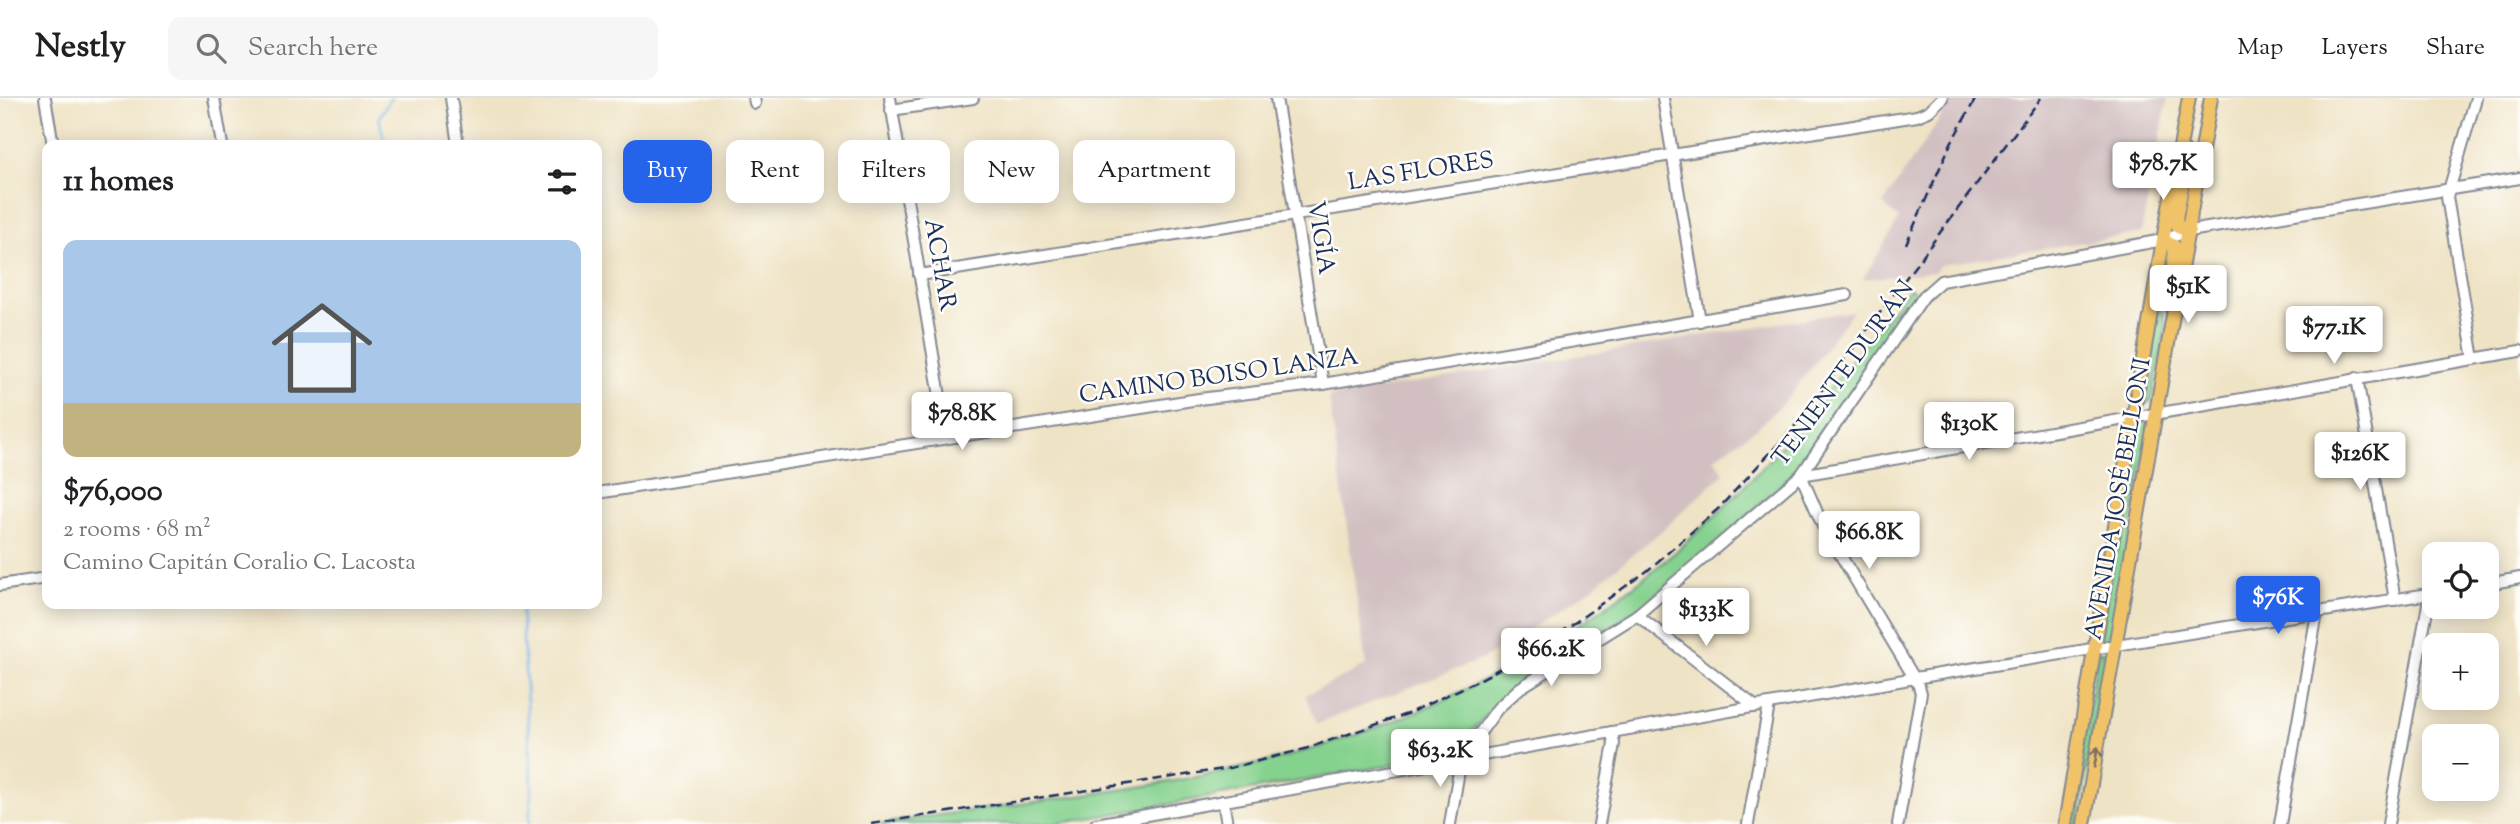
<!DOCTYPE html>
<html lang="en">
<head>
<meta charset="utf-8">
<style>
	body { margin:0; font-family:"Sorts Mill Goudy",serif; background:#f6f6f6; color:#202124; height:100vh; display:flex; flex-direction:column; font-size:26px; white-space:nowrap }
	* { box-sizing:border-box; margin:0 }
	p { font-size:23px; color:#757577 }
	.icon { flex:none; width:38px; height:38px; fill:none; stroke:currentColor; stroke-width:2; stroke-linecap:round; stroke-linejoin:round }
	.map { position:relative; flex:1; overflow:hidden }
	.sheet { position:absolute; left:42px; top:42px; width:560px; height:469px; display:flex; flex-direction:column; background:#fff; border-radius:14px; box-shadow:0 4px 18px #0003 }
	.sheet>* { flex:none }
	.hud { position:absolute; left:623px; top:42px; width:665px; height:63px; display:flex; gap:14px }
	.tools { position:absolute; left:2422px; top:444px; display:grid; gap:14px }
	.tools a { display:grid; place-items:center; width:77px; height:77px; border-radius:14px; background:#fff; box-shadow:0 4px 18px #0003; font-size:35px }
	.price { position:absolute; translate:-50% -60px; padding:0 16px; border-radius:7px; background:#fff; color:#222; font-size:23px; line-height:46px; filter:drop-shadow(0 2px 4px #0008) }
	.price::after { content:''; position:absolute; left:50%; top:42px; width:21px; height:16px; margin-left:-10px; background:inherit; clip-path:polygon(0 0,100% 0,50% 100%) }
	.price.on { background:#2563eb; color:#fff }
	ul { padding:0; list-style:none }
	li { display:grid; align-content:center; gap:14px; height:371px; padding:0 21px }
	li+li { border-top:2px solid #e0e0e0 }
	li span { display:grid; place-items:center; height:217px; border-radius:14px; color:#555 }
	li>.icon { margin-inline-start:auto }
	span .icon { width:126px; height:126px; fill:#fffc; stroke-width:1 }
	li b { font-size:30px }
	h2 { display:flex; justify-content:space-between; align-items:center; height:84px; padding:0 21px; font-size:30px }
	.pill { padding:0 24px; border-radius:14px; background:#fff; box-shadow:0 4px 18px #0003; font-size:24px; line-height:63px }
	.pill.on { background:#2563eb; color:#fff }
	header { display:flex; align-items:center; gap:42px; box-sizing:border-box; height:98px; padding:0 35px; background:#fff; border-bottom:2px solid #e0e0e0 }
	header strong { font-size:33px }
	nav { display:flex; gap:38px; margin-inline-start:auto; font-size:24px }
	.search { width:490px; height:63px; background:#f6f6f6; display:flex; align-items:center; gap:18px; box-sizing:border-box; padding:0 24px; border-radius:14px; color:#757577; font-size:26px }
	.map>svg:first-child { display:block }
</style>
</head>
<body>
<header>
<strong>Nestly</strong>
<div class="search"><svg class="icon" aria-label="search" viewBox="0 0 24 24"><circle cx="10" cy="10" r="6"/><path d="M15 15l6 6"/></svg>Search here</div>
<nav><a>Map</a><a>Layers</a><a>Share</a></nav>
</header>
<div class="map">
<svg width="2520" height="726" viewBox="0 0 2520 726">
	<rect width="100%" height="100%" fill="#fdfcf7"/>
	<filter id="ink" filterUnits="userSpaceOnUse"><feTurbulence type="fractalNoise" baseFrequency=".0143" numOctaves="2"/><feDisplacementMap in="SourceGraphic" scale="14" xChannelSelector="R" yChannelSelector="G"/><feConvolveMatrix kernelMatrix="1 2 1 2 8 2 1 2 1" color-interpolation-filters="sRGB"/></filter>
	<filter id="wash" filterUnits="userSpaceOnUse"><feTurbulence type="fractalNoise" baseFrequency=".00686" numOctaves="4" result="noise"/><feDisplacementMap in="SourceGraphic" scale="28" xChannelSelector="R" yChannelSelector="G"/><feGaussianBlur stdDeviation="1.57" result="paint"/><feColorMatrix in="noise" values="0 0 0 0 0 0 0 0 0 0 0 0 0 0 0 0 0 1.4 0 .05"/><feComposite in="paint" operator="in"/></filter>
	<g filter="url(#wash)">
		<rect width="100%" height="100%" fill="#efe3c5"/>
		<g fill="#d2bfc1">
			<path d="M1954 0H2168L2141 135 1940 167 1934 174 1863 181 1899 121 1883 106Z"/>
			<path d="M1853 213 1790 298 1757 330 1714 360 1724 375 1665 430 1587 494 1485 560 1317 626 1305 597 1366 568 1329 299Z"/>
		</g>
		<g fill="#85d18e" stroke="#508076" stroke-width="2">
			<path d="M2166 170 2160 202 2166 229 2152 303 2146 305 2142 300Z"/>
			<path d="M1910 190 1917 195 1916 203 1798 371 1730 434 1642 509 1508 593 1450 657 1056 726H880C1005 706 1134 695 1258 666 1431 624 1593 538 1721 412 1791 344 1848 265 1910 190Z"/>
			<path d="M2147 320 2150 324 2111 541 2103 542 2100 540 2137 325Z"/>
			<path d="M2105 553 2078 726H2068L2098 554Z"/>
		</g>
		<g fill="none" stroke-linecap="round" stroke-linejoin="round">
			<g stroke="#76b4e9" stroke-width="2.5">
				<path d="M385 47 379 19 391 0"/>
				<path d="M521 506 532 688 529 726"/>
			</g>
		</g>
	</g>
	<g filter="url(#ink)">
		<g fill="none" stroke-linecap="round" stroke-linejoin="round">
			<defs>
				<g id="minor">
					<path d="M45 0 53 47"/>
					<path d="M214 0 222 47"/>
					<path d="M451 0 458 47"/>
					<path d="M754 0 755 5"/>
					<path d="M890 0 947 340"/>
					<path d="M1276 0 1323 286"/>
					<path d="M1663 0 1700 223"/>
					<path d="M891 12 973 0"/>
					<path d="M919 177 1917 18 1929 13 1942 0"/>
					<path d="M2474 261 2447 99 2476 0"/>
					<path d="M2357 280 2395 502"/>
					<path d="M597 395 1199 301 1323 286 1847 197"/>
					<path d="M2487 486 2520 480"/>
					<path d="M0 487 47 480"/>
					<path d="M1637 517 1756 609"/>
					<path d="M1223 703 1227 726"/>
					<path d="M1096 726 1915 580 2434 495"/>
					<path d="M1450 726 1461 661 1498 610 1520 590 1637 517 1801 377 1924 198 1941 183 2163 142 2189 133 2520 80"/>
					<path d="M1599 726 1614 646 1612 634"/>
					<path d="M1748 726 1769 607"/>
					<path d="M1898 726 1921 595 1919 588 1823 428 1801 377 2520 253"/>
					<path d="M2280 726 2317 515"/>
					<path d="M2388 726 2430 495"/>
				</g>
				<g id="major">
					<path d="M2185 54 2187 63 2176 120 2178 129 2189 133"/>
					<path d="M2163 142 2174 148 2173 169"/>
					<path d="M2065 726 2163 142 2189 0"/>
					<path d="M2084 726 2211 0"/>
				</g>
			</defs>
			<use href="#minor" stroke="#858992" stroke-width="14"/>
			<use href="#major" stroke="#858992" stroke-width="16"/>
			<use href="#minor" stroke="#fff" stroke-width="10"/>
			<use href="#major" stroke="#f1c369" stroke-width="12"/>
			<g stroke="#1b2f5e" stroke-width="2.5" stroke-dasharray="10 5" stroke-linecap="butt">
				<path d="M1906 146 1951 45 1976 0"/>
				<path d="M871 726 1230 670 1305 651 1407 616 1477 583 1545 546 1647 473 1718 411 1794 329 2041 0"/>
			</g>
		</g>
		<defs><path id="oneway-shaft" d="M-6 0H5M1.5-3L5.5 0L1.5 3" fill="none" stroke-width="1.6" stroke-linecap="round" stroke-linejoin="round" transform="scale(1.75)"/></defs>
		<use stroke="#7b7263" href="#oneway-shaft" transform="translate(2096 659) rotate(-80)"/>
	</g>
	<g text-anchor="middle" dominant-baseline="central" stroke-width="5" stroke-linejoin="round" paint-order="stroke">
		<g font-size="24" fill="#1b2f5e" stroke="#fdfcf7">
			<text transform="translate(1421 74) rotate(-9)">LAS FLORES</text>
			<text transform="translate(1320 140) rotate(81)">VIGÍA</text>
			<text transform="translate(939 167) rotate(80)">ACHAR</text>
			<text transform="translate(1844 276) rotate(-54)">TENIENTE DURÁN</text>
			<text transform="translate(1219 279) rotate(-8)">CAMINO BOISO LANZA</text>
			<text transform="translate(2119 401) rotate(-80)">AVENIDA JOSÉ BELLONI</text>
		</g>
	</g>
</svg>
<div class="tools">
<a><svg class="icon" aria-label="locate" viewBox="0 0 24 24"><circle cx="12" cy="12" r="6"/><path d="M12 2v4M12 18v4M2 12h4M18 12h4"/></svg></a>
<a>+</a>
<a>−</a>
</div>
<b class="price" style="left:2163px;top:104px">$78.7K</b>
<b class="price" style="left:2188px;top:227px">$51K</b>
<b class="price" style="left:2334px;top:268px">$77.1K</b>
<b class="price" style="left:962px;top:354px">$78.8K</b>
<b class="price" style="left:1969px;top:364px">$130K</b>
<b class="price" style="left:2360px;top:394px">$126K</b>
<b class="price" style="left:1869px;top:473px">$66.8K</b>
<b class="price on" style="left:2278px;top:538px">$76K</b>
<b class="price" style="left:1706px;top:550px">$133K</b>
<b class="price" style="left:1551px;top:590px">$66.2K</b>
<b class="price" style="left:1440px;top:691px">$63.2K</b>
<div class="hud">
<a class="pill on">Buy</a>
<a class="pill">Rent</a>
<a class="pill">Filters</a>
<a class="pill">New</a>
<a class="pill">Apartment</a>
</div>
<section class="sheet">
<h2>11 homes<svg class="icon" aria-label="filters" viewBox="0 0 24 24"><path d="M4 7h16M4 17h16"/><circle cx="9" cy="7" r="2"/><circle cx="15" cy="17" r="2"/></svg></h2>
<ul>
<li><span style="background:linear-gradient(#a9c7e8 75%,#c2b280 0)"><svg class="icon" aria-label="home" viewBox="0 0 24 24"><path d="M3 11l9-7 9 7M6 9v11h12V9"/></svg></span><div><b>$76,000</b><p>2 rooms · 68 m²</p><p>Camino Capitán Coralio C. Lacosta</p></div></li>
</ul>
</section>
</div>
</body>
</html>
